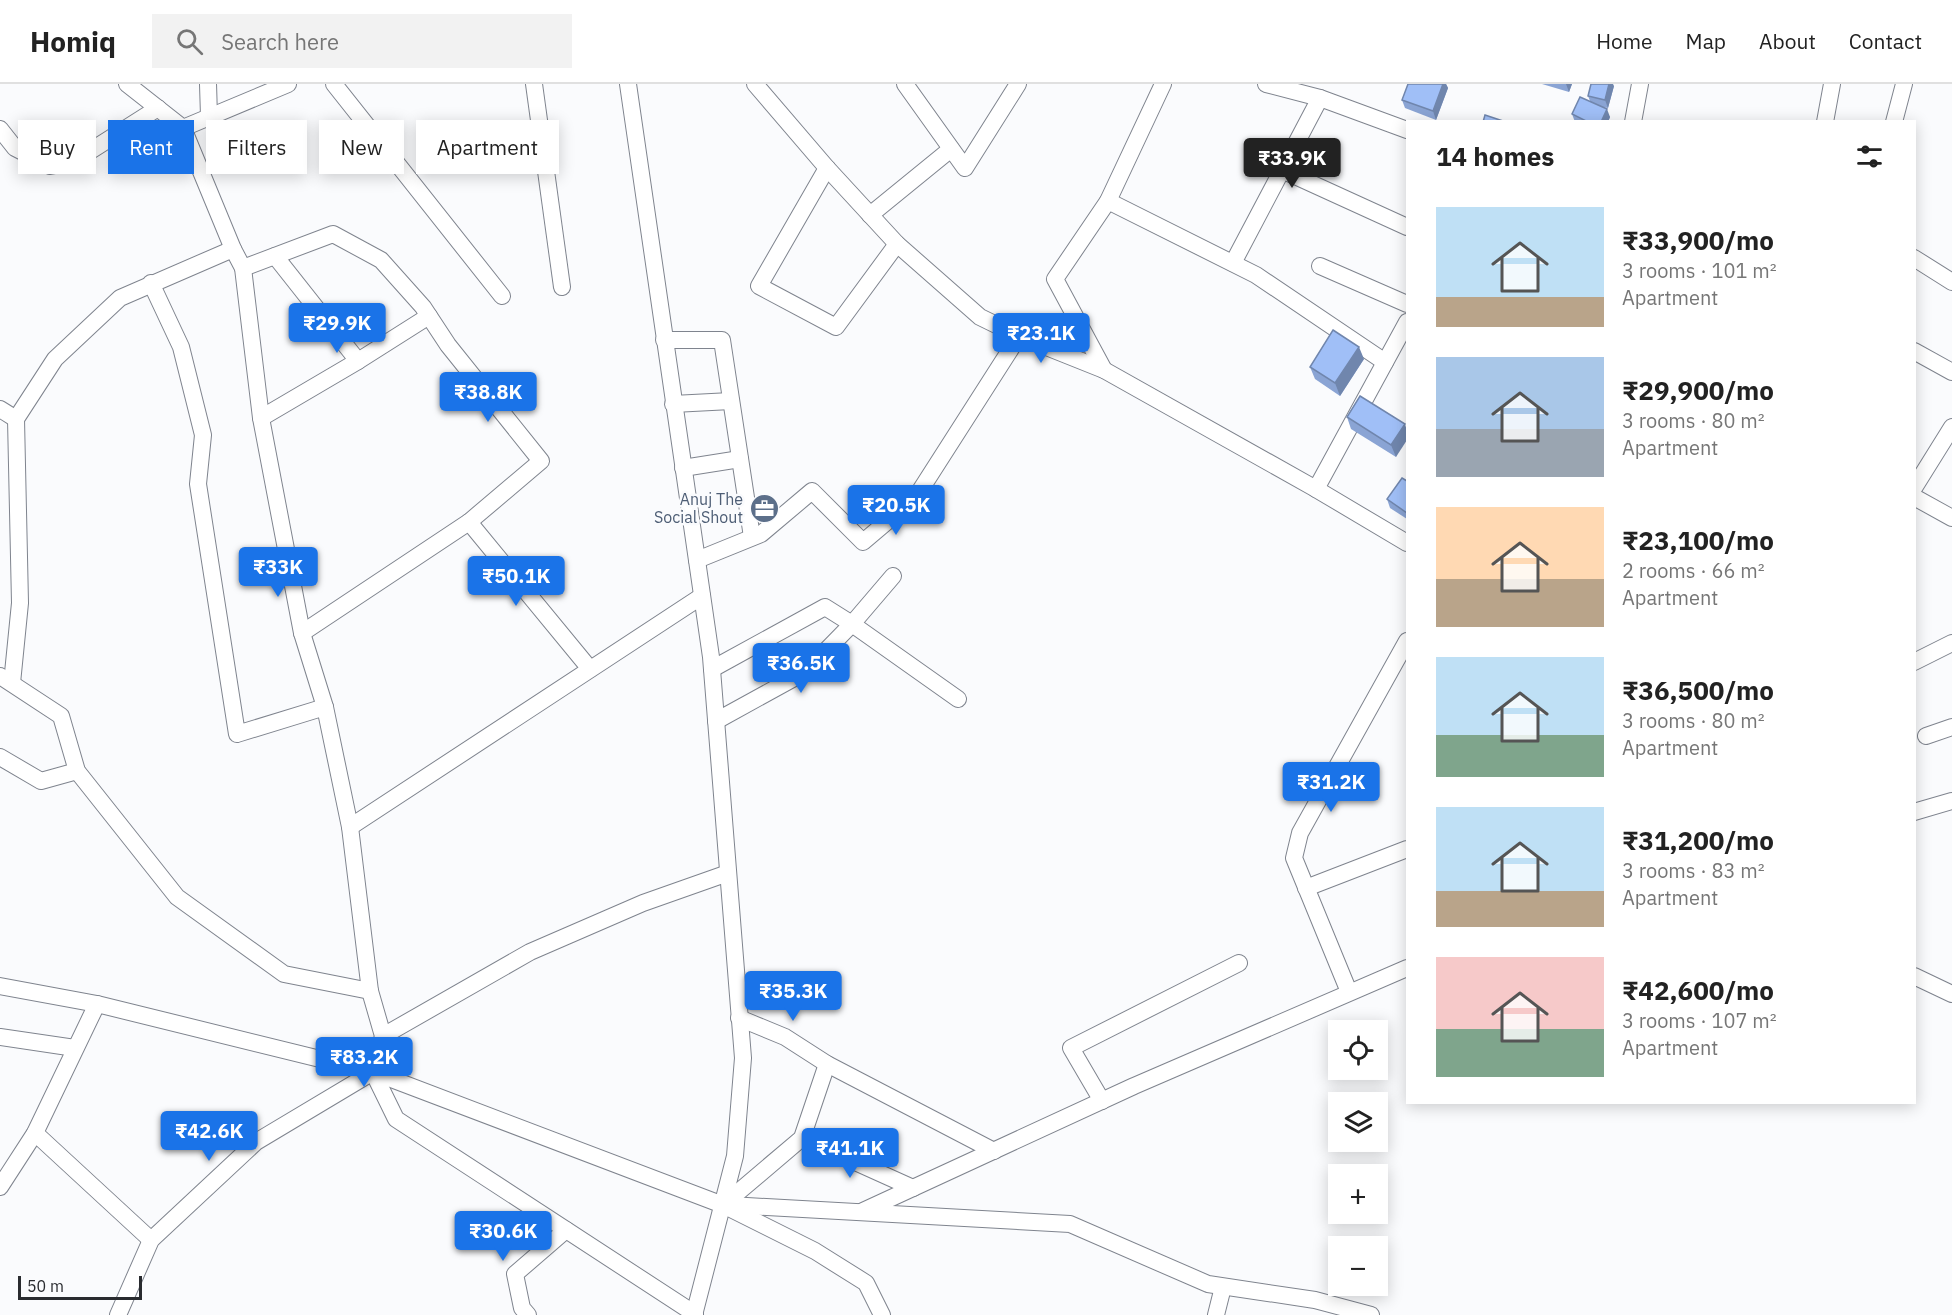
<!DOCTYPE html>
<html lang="en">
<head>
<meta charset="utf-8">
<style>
	body { margin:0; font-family:"IBM Plex Sans",sans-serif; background:#f2f2f2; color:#222; height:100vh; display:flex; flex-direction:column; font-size:22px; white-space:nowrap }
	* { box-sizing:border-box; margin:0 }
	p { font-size:20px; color:#767676 }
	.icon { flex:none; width:33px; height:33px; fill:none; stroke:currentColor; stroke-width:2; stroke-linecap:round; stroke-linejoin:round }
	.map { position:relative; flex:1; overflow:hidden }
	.sheet { position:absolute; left:1406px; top:36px; width:510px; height:984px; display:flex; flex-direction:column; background:#fff; border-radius:0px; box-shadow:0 3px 15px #0003 }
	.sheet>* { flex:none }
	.banner { position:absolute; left:18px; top:36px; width:570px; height:54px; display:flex; gap:12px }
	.fabs { position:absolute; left:1328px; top:936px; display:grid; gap:12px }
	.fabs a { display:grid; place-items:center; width:60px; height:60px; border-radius:0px; background:#fff; box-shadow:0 3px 15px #0003; font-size:30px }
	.scale { position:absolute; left:18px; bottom:15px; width:124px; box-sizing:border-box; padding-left:6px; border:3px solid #292b2f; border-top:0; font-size:16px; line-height:21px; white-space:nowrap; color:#292b2f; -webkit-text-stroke:4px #fafbfd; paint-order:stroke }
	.price { position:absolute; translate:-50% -51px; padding:0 14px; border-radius:6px; background:#1a73e8; color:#fff; font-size:20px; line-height:39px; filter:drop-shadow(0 2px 3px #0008) }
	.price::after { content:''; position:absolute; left:50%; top:36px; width:18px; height:14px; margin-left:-9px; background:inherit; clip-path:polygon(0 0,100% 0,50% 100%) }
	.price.current { background:#222; color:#fff }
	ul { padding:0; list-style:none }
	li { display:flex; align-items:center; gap:18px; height:150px; padding:0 30px }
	li span { display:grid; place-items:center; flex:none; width:168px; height:120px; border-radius:0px; color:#555 }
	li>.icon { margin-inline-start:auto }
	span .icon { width:72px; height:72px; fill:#fffc; stroke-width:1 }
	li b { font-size:26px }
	h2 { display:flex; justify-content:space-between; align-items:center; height:72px; padding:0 30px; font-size:26px }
	.tag { padding:0 21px; border-radius:0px; background:#fff; box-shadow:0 3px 15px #0003; font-size:21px; line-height:54px }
	.tag.current { background:#1a73e8; color:#fff }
	header { display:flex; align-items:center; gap:36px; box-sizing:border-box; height:84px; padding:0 30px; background:#fff; border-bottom:2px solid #e0e0e0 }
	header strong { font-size:28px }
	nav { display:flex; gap:33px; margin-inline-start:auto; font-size:21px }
	.search { width:420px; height:54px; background:#f2f2f2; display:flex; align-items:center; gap:15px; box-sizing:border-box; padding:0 21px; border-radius:0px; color:#767676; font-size:22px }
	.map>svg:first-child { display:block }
</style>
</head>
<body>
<header>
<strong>Homiq</strong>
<div class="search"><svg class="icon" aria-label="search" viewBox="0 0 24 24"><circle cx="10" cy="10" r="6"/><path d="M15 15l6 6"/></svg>Search here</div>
<nav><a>Home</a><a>Map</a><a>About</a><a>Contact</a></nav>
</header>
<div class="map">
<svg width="1952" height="1231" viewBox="0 0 1952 1231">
	<rect width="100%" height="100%" fill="#fafbfd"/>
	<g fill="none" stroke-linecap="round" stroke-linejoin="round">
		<defs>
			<g id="minor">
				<path d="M127 0 183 44 288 0"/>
				<path d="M208 0 209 32"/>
				<path d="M334 0 502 212"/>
				<path d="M534 0 562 203"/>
				<path d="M628 0 711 573 743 974 735 1072 694 1231"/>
				<path d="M755 0 827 84 897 160 980 233 1019 252 1104 286 1316 405 1407 459"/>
				<path d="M905 0 965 84 1018 0"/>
				<path d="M1266 0 1320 14 1407 46"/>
				<path d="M1633 38 1640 0"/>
				<path d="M1825 38 1832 0"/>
				<path d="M1894 38 1904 0"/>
				<path d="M183 44 233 165 243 184 261 334 302 549 325 623 350 743 370 907 383 952 373 988 396 1035 695 1230"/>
				<path d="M0 45 15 64 50 82 73 78 158 24"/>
				<path d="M827 84 759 202 836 243 897 160"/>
				<path d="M1282 86 1407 143"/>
				<path d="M1108 117 1256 191 1385 278"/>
				<path d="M870 131 951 65"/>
				<path d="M275 172 358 277"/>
				<path d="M1914 174 1952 198"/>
				<path d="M1233 179 1320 14"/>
				<path d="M1320 182 1407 220"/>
				<path d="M243 184 333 150 381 176 423 223 448 261 541 377 469 438 302 549"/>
				<path d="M151 199 181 263 203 351 198 400 237 650 325 623"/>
				<path d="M664 256H722L752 453"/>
				<path d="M1914 267 1952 288"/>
				<path d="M1104 286 1055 195 1108 117 1163 0"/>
				<path d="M673 320 731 317"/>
				<path d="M0 325 16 335"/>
				<path d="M261 334 358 277 429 232"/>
				<path d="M683 384 740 375"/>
				<path d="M1914 404 1952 343"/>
				<path d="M1316 405 1407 238"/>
				<path d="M1914 413 1952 434"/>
				<path d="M469 438 590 585"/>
				<path d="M697 476 761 450 812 407 863 458 916 413 1019 252"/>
				<path d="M1914 578 1952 559"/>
				<path d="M712 585 825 523 852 540 958 615"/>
				<path d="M0 592 61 632 77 687 177 813 284 890 370 907"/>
				<path d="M12 599 20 519 16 335 55 275 120 214 233 165"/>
				<path d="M716 637 805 588 852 540 893 492"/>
				<path d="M1926 652 1952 643"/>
				<path d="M0 673 41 697 77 687"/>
				<path d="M1914 728 1952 717"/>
				<path d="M350 743 702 512"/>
				<path d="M1306 804 1407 765"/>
				<path d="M1914 892 1952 910"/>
				<path d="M0 902 97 920 373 988 723 1121 815 1167 866 1199 882 1231"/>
				<path d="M1349 908 1294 774 1300 749 1407 557"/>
				<path d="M739 934 785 953 827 980 994 1067"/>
				<path d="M383 952 530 868 643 819 728 789"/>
				<path d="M0 953 75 964"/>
				<path d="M1102 1017 1071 964 1239 879"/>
				<path d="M35 1049 151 1156"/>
				<path d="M802 1054 913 1104"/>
				<path d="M0 1103 35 1049 97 920"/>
				<path d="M723 1121 802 1054 827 980"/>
				<path d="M730 1121 1070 1140 1208 1200 1315 1216 1371 1231"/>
				<path d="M863 1127 1134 1002 1407 884"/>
				<path d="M118 1231 151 1156 256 1058 373 988"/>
				<path d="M528 1231 522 1224 515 1190 566 1146"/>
				<path d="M1216 1231 1223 1203"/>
			</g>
		</defs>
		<use href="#minor" stroke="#7f848e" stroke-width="18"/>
		<use href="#minor" stroke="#fff" stroke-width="16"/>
	</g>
	<g fill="#8aa4d4">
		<path d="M1408 0H1446L1448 4 1436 36 1405 24 1402 16Z"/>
		<path d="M1542 0H1572L1569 8Z"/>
		<path d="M1614 2 1608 24 1602 23 1610 33 1608 38H1575L1572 30 1590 17 1588 12Z"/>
		<path d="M1364 275 1340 312 1315 295 1310 283Z"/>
		<path d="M1347 333 1405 340 1396 373 1351 345Z"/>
		<path d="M1407 397V435L1390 424 1387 415Z"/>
	</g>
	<g fill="#7086ad">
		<path d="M1443 0H1446L1448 4 1436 36 1433 27Z"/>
		<path d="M1566 0H1572L1569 8Z"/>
		<path d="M1609 0H1613L1614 2 1608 24 1605 16Z"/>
		<path d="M1607 25 1610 33 1608 38H1601Z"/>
		<path d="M1359 263 1364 275 1340 312 1335 299Z"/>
		<path d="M1405 340 1407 347V356L1396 373 1391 361Z"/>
	</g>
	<g fill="#a0bff7" stroke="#7086ad" stroke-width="1.5">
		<path d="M1408 0H1443L1433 27 1402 16Z"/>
		<path d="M1591 0H1609L1605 16 1588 12Z"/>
		<path d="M1580 13 1607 25 1601 38H1588L1572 30Z"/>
		<path d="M1485 31 1506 38H1483Z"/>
		<path d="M1333 246 1359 263 1335 299 1310 283Z"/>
		<path d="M1360 312 1405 340 1391 361 1347 333Z"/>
		<path d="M1402 394 1407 397V429L1387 415Z"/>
	</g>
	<defs>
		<symbol id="office-disc" viewBox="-11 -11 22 22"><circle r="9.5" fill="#5c6f8a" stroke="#fafbfd"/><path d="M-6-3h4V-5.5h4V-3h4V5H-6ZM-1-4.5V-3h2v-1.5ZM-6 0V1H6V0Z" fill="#fff"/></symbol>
	</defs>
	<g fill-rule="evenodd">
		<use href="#office-disc" x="748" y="408" width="33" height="33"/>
	</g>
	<g text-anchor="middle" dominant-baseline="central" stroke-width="5" stroke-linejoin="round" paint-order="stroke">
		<g font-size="16" fill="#4e5e75" stroke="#fafbfd" text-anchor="end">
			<text x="743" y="415">Anuj The<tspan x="743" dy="18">Social Shout</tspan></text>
		</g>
	</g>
</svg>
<div class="fabs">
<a><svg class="icon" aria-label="locate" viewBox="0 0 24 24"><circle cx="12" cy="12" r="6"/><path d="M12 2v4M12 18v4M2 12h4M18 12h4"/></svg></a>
<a><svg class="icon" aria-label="layers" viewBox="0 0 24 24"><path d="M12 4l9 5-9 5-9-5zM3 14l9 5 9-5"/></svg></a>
<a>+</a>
<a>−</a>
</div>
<div class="scale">50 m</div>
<b class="price current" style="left:1292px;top:105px">₹33.9K</b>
<b class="price" style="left:337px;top:270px">₹29.9K</b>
<b class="price" style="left:1041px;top:280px">₹23.1K</b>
<b class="price" style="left:488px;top:339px">₹38.8K</b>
<b class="price" style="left:896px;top:452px">₹20.5K</b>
<b class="price" style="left:278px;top:514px">₹33K</b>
<b class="price" style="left:516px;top:523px">₹50.1K</b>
<b class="price" style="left:801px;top:610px">₹36.5K</b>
<b class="price" style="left:1331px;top:729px">₹31.2K</b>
<b class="price" style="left:793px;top:938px">₹35.3K</b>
<b class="price" style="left:364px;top:1004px">₹83.2K</b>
<b class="price" style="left:209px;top:1078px">₹42.6K</b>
<b class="price" style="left:850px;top:1095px">₹41.1K</b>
<b class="price" style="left:503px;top:1178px">₹30.6K</b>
<div class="banner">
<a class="tag">Buy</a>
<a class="tag current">Rent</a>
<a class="tag">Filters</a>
<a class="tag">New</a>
<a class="tag">Apartment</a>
</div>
<section class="sheet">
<h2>14 homes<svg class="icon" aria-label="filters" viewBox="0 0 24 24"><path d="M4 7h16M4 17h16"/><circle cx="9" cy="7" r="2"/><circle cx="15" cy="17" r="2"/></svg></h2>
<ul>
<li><span style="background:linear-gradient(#bfe0f5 75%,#b9a48a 0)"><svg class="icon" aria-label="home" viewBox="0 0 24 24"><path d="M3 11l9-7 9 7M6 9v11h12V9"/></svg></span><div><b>₹33,900/mo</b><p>3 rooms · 101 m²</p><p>Apartment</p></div></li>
<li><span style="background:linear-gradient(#a9c7e8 60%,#9aa5b1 0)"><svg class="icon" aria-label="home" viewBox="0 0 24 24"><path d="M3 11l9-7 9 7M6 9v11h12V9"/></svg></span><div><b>₹29,900/mo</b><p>3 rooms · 80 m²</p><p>Apartment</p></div></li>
<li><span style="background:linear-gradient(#ffd9b3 60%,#b9a48a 0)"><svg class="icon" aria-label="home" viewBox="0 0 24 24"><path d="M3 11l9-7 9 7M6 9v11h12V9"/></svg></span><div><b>₹23,100/mo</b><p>2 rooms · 66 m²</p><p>Apartment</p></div></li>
<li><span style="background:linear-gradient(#bfe0f5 65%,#7fa58c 0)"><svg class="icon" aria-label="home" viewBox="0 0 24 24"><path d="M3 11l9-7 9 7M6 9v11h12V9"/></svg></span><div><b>₹36,500/mo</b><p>3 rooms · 80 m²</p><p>Apartment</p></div></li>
<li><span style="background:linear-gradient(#bfe0f5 70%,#b9a48a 0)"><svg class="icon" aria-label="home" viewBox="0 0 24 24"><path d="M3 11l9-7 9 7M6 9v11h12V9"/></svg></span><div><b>₹31,200/mo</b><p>3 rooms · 83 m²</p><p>Apartment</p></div></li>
<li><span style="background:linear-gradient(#f6c9c9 60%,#7fa58c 0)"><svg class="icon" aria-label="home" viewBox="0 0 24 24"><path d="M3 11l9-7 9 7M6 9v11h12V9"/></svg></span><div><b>₹42,600/mo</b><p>3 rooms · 107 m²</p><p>Apartment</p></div></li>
</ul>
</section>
</div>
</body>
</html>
